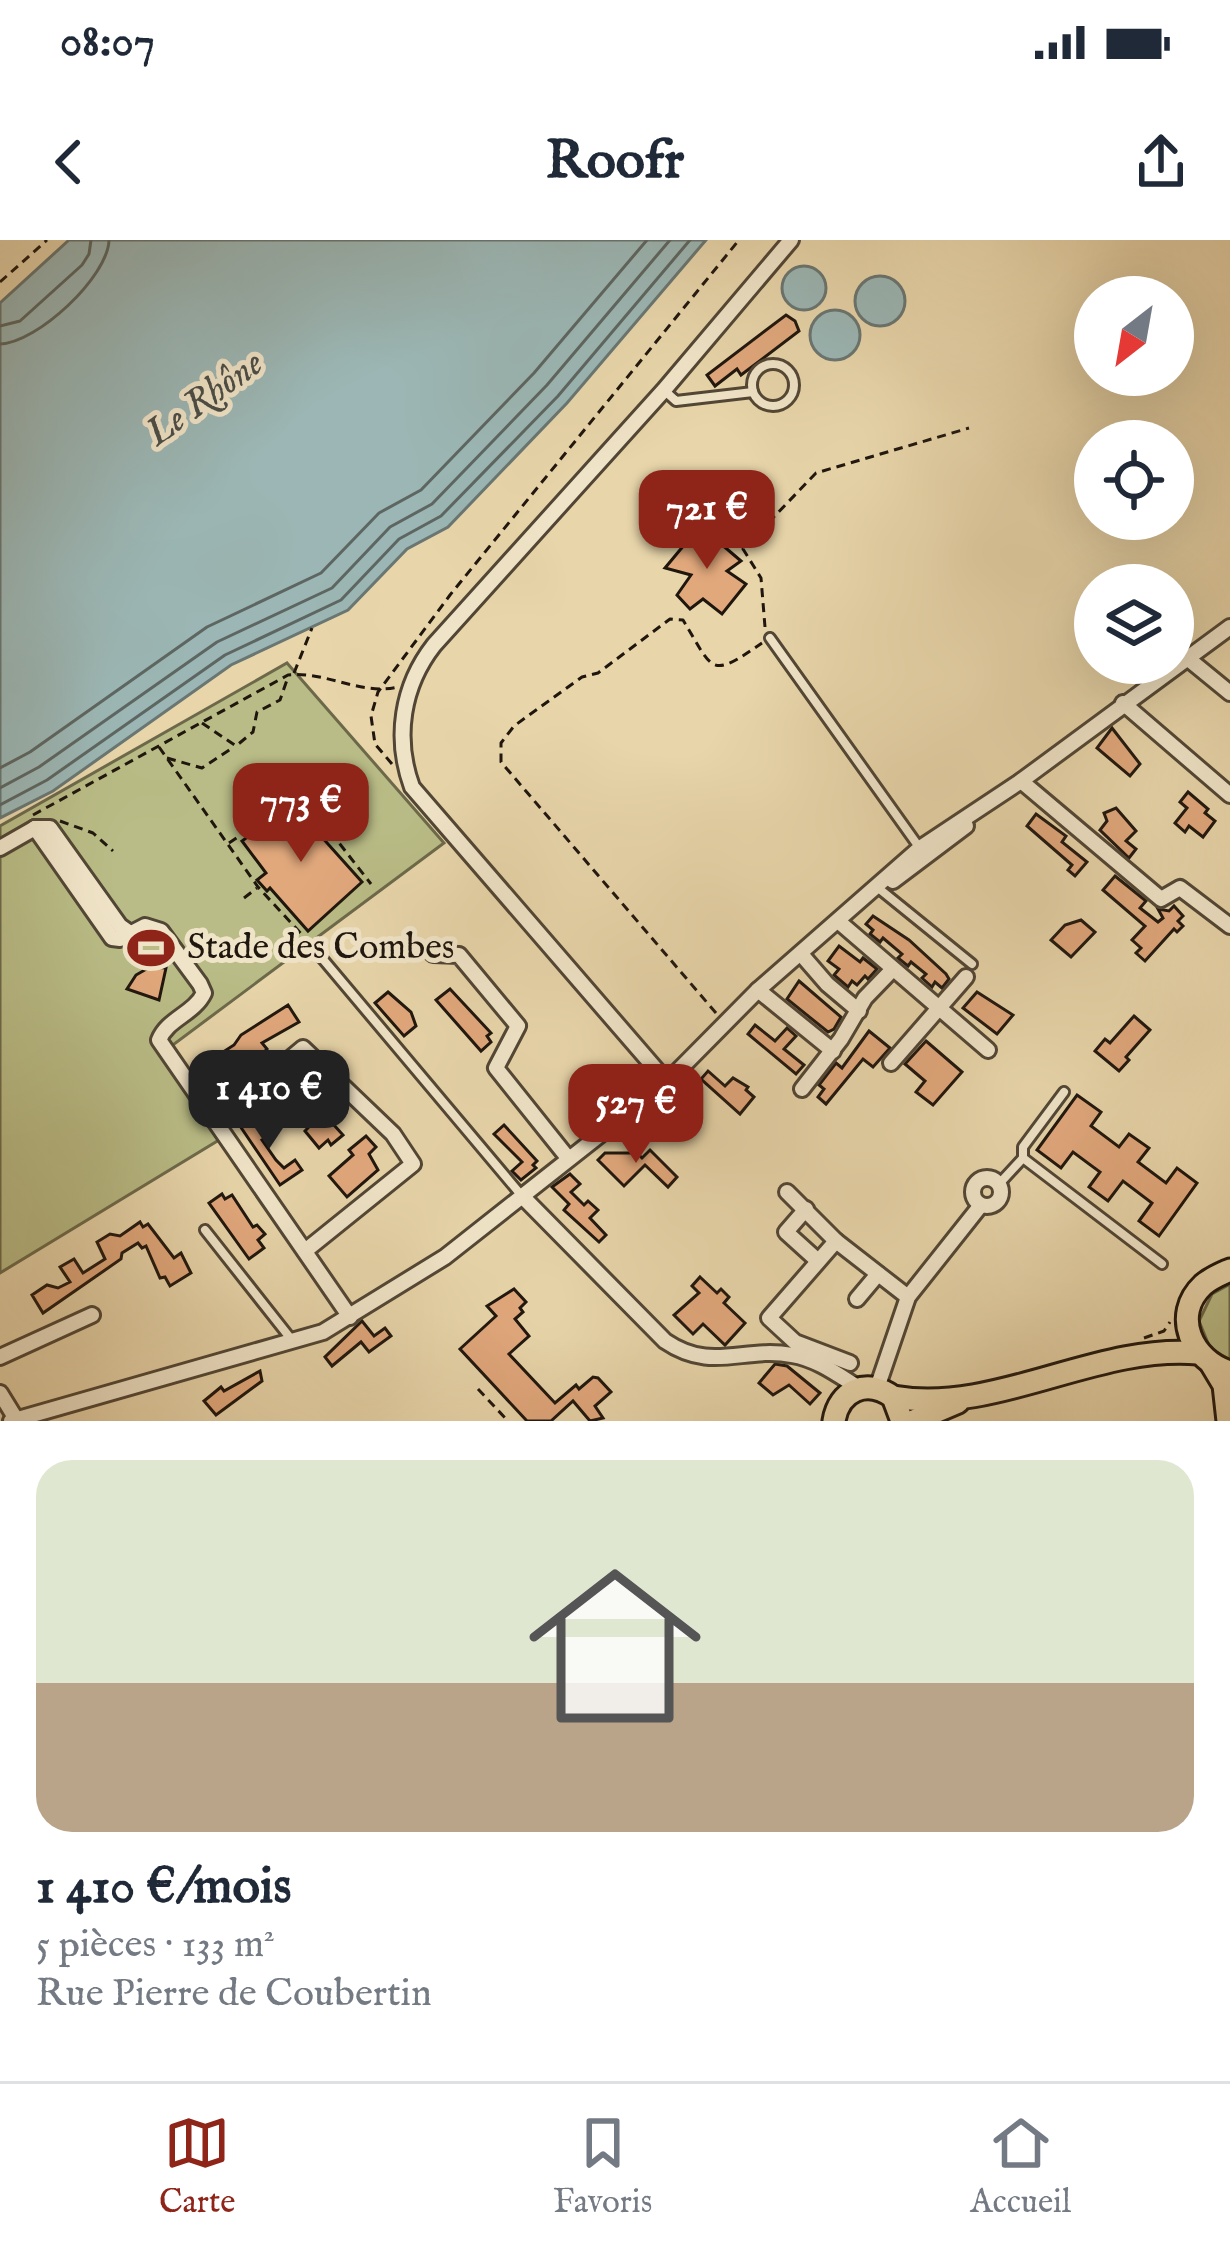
<!DOCTYPE html>
<html lang="fr">
<head>
<meta charset="utf-8">
<style>
	body { margin:0; font-family:"IM FELL English",serif; background:#f6f6f7; color:#1f2937; height:100vh; display:flex; flex-direction:column; font-size:45px; white-space:nowrap }
	* { box-sizing:border-box; margin:0 }
	p { font-size:39px; color:#747a83 }
	.icon { flex:none; width:66px; height:66px; fill:none; stroke:currentColor; stroke-width:2; stroke-linecap:round; stroke-linejoin:round }
	.map { position:relative; height:1181px; overflow:hidden }
	.drawer { display:flex; flex-direction:column; background:#fff; flex:1 }
	.drawer>* { flex:none }
	.needle { width:78px; rotate:211deg }
	.tools { position:absolute; left:1074px; top:36px; display:grid; gap:24px }
	.tools a { display:grid; place-items:center; width:120px; height:120px; border-radius:50%; background:#fff; box-shadow:0 12px 48px #0002; font-size:60px }
	.price { position:absolute; translate:-50% -102px; padding:0 27px; border-radius:24px; background:#8f2418; color:#fff; font-size:39px; line-height:78px; filter:drop-shadow(0 3px 6px #0008) }
	.price::after { content:''; position:absolute; left:50%; top:72px; width:36px; height:27px; margin-left:-18px; background:inherit; clip-path:polygon(0 0,100% 0,50% 100%) }
	.price.active { background:#222; color:#fff }
	ul { padding:0; list-style:none }
	li { display:grid; align-content:center; gap:24px; height:636px; padding:0 36px }
	li span { display:grid; place-items:center; height:372px; border-radius:36px; color:#555 }
	li>.icon { margin-inline-start:auto }
	span .icon { width:216px; height:216px; fill:#fffc; stroke-width:1 }
	li b { font-size:51px }
	.status { display:flex; justify-content:space-between; align-items:center; height:84px; padding:0 60px; background:#fff; direction:ltr }
	.status svg { height:33px; fill:currentColor }
	header { display:flex; justify-content:space-between; align-items:center; height:156px; padding:0 36px; background:#fff; font-size:54px; font-weight:800 }
	.dock { display:flex; justify-content:space-around; align-items:center; height:168px; border-top:3px solid #e0e1e3; background:#fff; font-size:33px; color:#747a83 }
	.dock a { display:grid; justify-items:center; gap:6px }
	.dock .active { color:#8f2418 }
	.map>svg:first-child { display:block }
</style>
</head>
<body>
<div class="status"><b>08:07</b><svg viewBox="0 0 49 12"><path d="M0 12V9h3v3zM5 12V6h3v6zM10 12V3h3v9zM15 12V0h3v12zM26 1h20v11H26zM47 4h2v5h-2z"/></svg></div>
<header><svg class="icon" aria-label="back" viewBox="0 0 24 24"><path d="M15 5l-7 7 7 7"/></svg>Roofr<svg class="icon" aria-label="share" viewBox="0 0 24 24"><path d="M12 15V3M7 8l5-5 5 5M5 13v7h14v-7"/></svg></header>
<div class="map">
<svg width="1230" height="1181" viewBox="0 0 1230 1181">
	<rect width="100%" height="100%" fill="#e8d5aa"/>
	<filter id="stains"><feTurbulence type="fractalNoise" baseFrequency=".00167" numOctaves="4"/><feColorMatrix values="0 0 0 0 .2 0 0 0 0 .09 0 0 0 0 .02 0 0 0 .5 -.17"/></filter>
	<radialGradient id="worn" r=".72"><stop offset=".6" stop-color="#630" stop-opacity="0"/><stop offset="1" stop-color="#630" stop-opacity=".3"/></radialGradient>
	<g fill="#b9bc86" stroke="#6c694a" stroke-width="3">
		<path d="M287 423 444 603 162 813 219 900 0 1033V586Z"/>
		<path d="M1230 1044V1120L1210 1108 1199 1081 1212 1054Z"/>
	</g>
	<g fill="#9bb6b4" stroke="#697672" stroke-width="3">
		<path d="M69 0H706L567 163 448 287 407 309 348 370 231 425 53 551 0 578V63Z"/>
		<circle cx="804" cy="48" r="22"/>
		<circle cx="880" cy="61" r="25"/>
		<circle cx="835" cy="95" r="25"/>
	</g>
	<g fill="none" stroke-linecap="round" stroke-linejoin="round">
		<g stroke="#5d6661" stroke-width="3">
			<path d="M0 86 20 81 82 25 89 14 91 0"/>
			<path d="M0 104C37 103 108 37 109 0"/>
			<path d="M0 528 30 512 207 387 321 333 379 273 421 250 534 133 647 0"/>
			<path d="M0 548 39 527 217 402 332 348 390 287 432 264 547 145 670 0"/>
			<path d="M0 565 47 540 225 415 341 360 399 299 441 276 558 156 690 0"/>
		</g>
	</g>
	<g fill="#e1a87c" stroke="#1f160e" stroke-width="3">
		<path d="M786 75 795 81 799 91 741 135 737 129 715 146 707 135Z"/>
		<path d="M700 286 741 321 727 331 746 344 722 374 703 359 690 369 677 355 691 335 665 328Z"/>
		<path d="M1112 488 1140 524 1130 536 1097 508Z"/>
		<path d="M1188 552 1208 569 1205 573 1215 581 1203 597 1189 586 1185 592 1175 583 1187 568 1180 562Z"/>
		<path d="M301 558 324 590 319 594 362 642 308 691 270 648 267 651 257 640 266 633 242 601Z"/>
		<path d="M1116 568 1136 591 1126 601 1136 609 1129 618 1100 590 1107 581 1104 573Z"/>
		<path d="M1036 574 1066 596 1062 602 1087 622 1075 636 1068 630 1072 625 1027 586Z"/>
		<path d="M1115 636 1146 661 1140 668 1158 682 1163 678 1158 669 1169 671 1174 666 1183 676 1178 681 1183 686 1177 692 1174 689 1145 721 1136 713 1141 708 1132 700 1145 686 1103 650Z"/>
		<path d="M873 676 909 700 946 734 949 739 942 748 935 742 932 747 922 738 926 734 911 722 908 726 898 718 902 714 883 698 880 702 870 694 873 690 866 684Z"/>
		<path d="M1081 680 1095 692 1071 717 1051 700 1065 685Z"/>
		<path d="M839 706 860 722 863 718 877 729 868 739 865 736 857 745 852 741 848 747 834 735 839 729 828 721Z"/>
		<path d="M150 727 166 728 159 760 127 749 136 735Z"/>
		<path d="M799 741 841 777 834 789 828 792 787 759Z"/>
		<path d="M450 749 491 793 487 796 491 802 481 811 436 760Z"/>
		<path d="M388 752 411 772 416 786 404 796 375 763Z"/>
		<path d="M977 752 1013 775 997 794 963 768Z"/>
		<path d="M288 765 299 782 262 803 267 809 254 823 249 826 245 821 214 848 203 833 213 826 209 821 234 805 241 795Z"/>
		<path d="M1134 776 1150 790 1126 817 1129 820 1119 831 1095 811 1105 799 1110 803Z"/>
		<path d="M755 785 775 801 787 788 796 796 784 809 804 825 796 834 748 794Z"/>
		<path d="M869 791 890 808 873 827 863 819 826 864 818 857 824 849 819 845 836 823 842 828Z"/>
		<path d="M926 801 962 832 933 865 916 852 925 841 905 824Z"/>
		<path d="M708 831 725 846 733 838 748 847 746 850 754 857 740 874 701 839Z"/>
		<path d="M1077 855 1101 872 1091 886 1119 907 1129 894 1149 908 1138 922 1166 943 1177 928 1197 943 1159 996 1139 981 1152 963 1123 941 1108 961 1089 947 1100 932 1073 912 1061 928 1037 910Z"/>
		<path d="M327 868 334 875 333 884 343 895 331 905 328 900 319 908 305 891Z"/>
		<path d="M252 878 258 886 263 883 270 895 262 900 276 920 284 928 295 920 302 930 280 945 240 886Z"/>
		<path d="M504 885 537 921 533 925 536 928 521 940 512 931 522 922 494 894Z"/>
		<path d="M366 896 376 907 369 914 378 930 347 957 329 936 353 915 349 910Z"/>
		<path d="M650 910 677 937 668 947 645 925 624 946 598 920 605 913H637L642 918Z"/>
		<path d="M570 934 580 944 571 952 584 965 588 961 598 970 590 978 606 995 599 1002 564 970 569 964 552 947Z"/>
		<path d="M222 954 225 959 232 955 253 987 257 985 265 994 258 1000 264 1008 249 1019 209 963Z"/>
		<path d="M140 982 143 987 148 984 174 1018 181 1013 191 1033 170 1046 165 1037 160 1038 146 1006 142 1008 138 1003 122 1013 121 1019 43 1073 32 1055 47 1045 58 1048 70 1042 60 1027 74 1019 83 1033 105 1019 97 1002 110 994 120 996Z"/>
		<path d="M700 1037 717 1053 721 1049 729 1057 724 1063 745 1083 725 1105 703 1084 693 1094 674 1075 699 1053 692 1046Z"/>
		<path d="M514 1049 526 1062 520 1068 523 1072 515 1079 529 1096 509 1114 555 1163 576 1145 579 1149 593 1137 598 1138 611 1152 595 1166 603 1178 590 1181 573 1161 551 1181H527L460 1109 496 1076 487 1066Z"/>
		<path d="M362 1081 374 1096 385 1088 391 1096 369 1112 361 1102 332 1126 325 1117Z"/>
		<path d="M775 1124 787 1126 820 1153 810 1164 789 1145 773 1155 759 1143Z"/>
		<path d="M260 1131 262 1141 216 1175 204 1161 221 1147 224 1151Z"/>
	</g>
	<g fill="none" stroke-linecap="round" stroke-linejoin="round">
		<defs>
			<g id="lane">
				<circle cx="773" cy="145" r="21"/>
				<path d="M665 151 676 161 753 152"/>
				<path d="M770 398 919 607"/>
				<path d="M877 647 972 724"/>
				<path d="M311 705 522 956"/>
				<path d="M1023 918V907L1064 852"/>
				<path d="M999 944 1023 918 1162 1024"/>
				<path d="M205 990 291 1099"/>
			</g>
			<g id="street">
				<path d="M1186 417 1230 453"/>
				<path d="M1123 463 1230 555"/>
				<path d="M1021 541 1161 659 1180 648 1230 686"/>
				<path d="M35 588 112 698 120 699 145 686 161 691 200 744 204 753C194 774 167 779 159 800L350 1077"/>
				<path d="M35 588H50L120 686 130 693"/>
				<path d="M0 608 35 588"/>
				<path d="M893 641 966 586"/>
				<path d="M838 681 988 810"/>
				<path d="M433 714 459 715 518 786 496 828 568 918"/>
				<path d="M801 714 827 744 859 771"/>
				<path d="M758 750 833 811"/>
				<path d="M891 823 966 737"/>
				<path d="M667 842 412 547C394 498 402 446 434 405L664 150 791 0"/>
				<path d="M802 849 841 799 865 758 893 729"/>
				<path d="M215 881 303 808 393 894 413 924 305 1011"/>
				<circle cx="987" cy="952" r="14"/>
				<path d="M787 952 836 1001"/>
				<path d="M523 957 665 1101C712 1133 743 1106 792 1115 817 1119 838 1135 859 1148"/>
				<path d="M806 969 786 992 818 1021"/>
				<path d="M857 1059 878 1034"/>
				<path d="M0 1117 92 1075"/>
				<path d="M850 1123 795 1102 769 1078 836 1001 908 1057"/>
				<path d="M877 1148 908 1057 981 965"/>
				<path d="M0 1153 16 1179"/>
				<path d="M11 1181 323 1092 445 1017 667 842 758 750 920 608 1021 541 1230 387"/>
			</g>
			<g id="primary">
				<path d="M1230 1030C1221 1034 1211 1038 1203 1045 1171 1075 1192 1121 1230 1132"/>
				<path d="M1212 1125 1224 1145 1228 1181"/>
				<path d="M893 1157C996 1175 1095 1104 1198 1113"/>
				<path d="M834 1181C839 1150 867 1138 893 1157L902 1181"/>
				<path d="M914 1181 958 1162"/>
			</g>
		</defs>
		<use href="#lane" stroke="#514635" stroke-width="14"/>
		<use href="#street" stroke="#514635" stroke-width="20"/>
		<use href="#primary" stroke="#1f160e" stroke-width="27"/>
		<g stroke="#1f160e" stroke-width="3" stroke-dasharray="9 6" stroke-linecap="butt">
			<path d="M0 42 47 0"/>
			<path d="M765 387 761 338 743 309 816 233 969 188"/>
			<path d="M294 433 312 388"/>
			<path d="M202 483 236 506 253 492 257 472 280 460 288 437"/>
			<path d="M159 507 258 647 306 699"/>
			<path d="M167 518 202 528 234 507"/>
			<path d="M392 524 375 504 371 476 378 452 450 355 739 0"/>
			<path d="M33 575 288 435C327 431 361 456 398 447"/>
			<path d="M60 581 93 593 113 611"/>
			<path d="M229 603 301 554 371 644"/>
			<path d="M244 658 257 648"/>
			<path d="M716 773 501 522V503L514 486 582 437 598 433 670 379 683 380C714 431 709 440 762 403"/>
			<path d="M1144 1098 1164 1091 1170 1082"/>
			<path d="M478 1149 508 1181"/>
		</g>
		<use href="#lane" stroke="#f0e4c8" stroke-width="8"/>
		<use href="#street" stroke="#f0e4c8" stroke-width="14"/>
		<use href="#primary" stroke="#e8d5aa" stroke-width="21"/>
	</g>
	<defs>
		<symbol id="stadium-bare" viewBox="-9 -9 18 18"><path d="M0-5a6.5 5 0 1 0 0 10a6.5 5 0 1 0 0-10ZM-3.5-1.8h7v3.6h-7Z" fill="#8f2418" stroke="#f0e4c8" stroke-width="2.5" paint-order="stroke"/></symbol>
	</defs>
	<g fill-rule="evenodd">
		<use href="#stadium-bare" x="118" y="675" width="66" height="66"/>
	</g>
	<g text-anchor="middle" dominant-baseline="central" stroke-width="10" stroke-linejoin="round" paint-order="stroke">
		<g font-size="36" fill="#1f160e" stroke="#f0e4c8" text-anchor="start">
			<text x="187" y="708">Stade des Combes</text>
		</g>
		<g font-size="39" font-style="italic" fill="#4a4e48" stroke="#f0e4c8">
			<text transform="translate(205 159) rotate(-36)">Le Rhône</text>
		</g>
	</g>
	<rect width="100%" height="100%" filter="url(#stains)"/>
	<rect width="100%" height="100%" fill="url(#worn)"/>
</svg>
<div class="tools">
<a><svg class="needle" viewBox="-14 -14 28 28"><path d="M0-13l5 13h-10z" fill="#e53935"/><path d="M0 13l5-13h-10z" fill="#747a83"/></svg></a>
<a><svg class="icon" aria-label="locate" viewBox="0 0 24 24"><circle cx="12" cy="12" r="6"/><path d="M12 2v4M12 18v4M2 12h4M18 12h4"/></svg></a>
<a><svg class="icon" aria-label="layers" viewBox="0 0 24 24"><path d="M12 4l9 5-9 5-9-5zM3 14l9 5 9-5"/></svg></a>
</div>
<b class="price" style="left:707px;top:332px">721 €</b>
<b class="price" style="left:301px;top:625px">773 €</b>
<b class="price active" style="left:269px;top:912px">1 410 €</b>
<b class="price" style="left:636px;top:926px">527 €</b>
</div>
<section class="drawer">
<ul>
<li><span style="background:linear-gradient(#dfe7d0 60%,#b9a48a 0)"><svg class="icon" aria-label="home" viewBox="0 0 24 24"><path d="M3 11l9-7 9 7M6 9v11h12V9"/></svg></span><div><b>1 410 €/mois</b><p>5 pièces · 133 m²</p><p>Rue Pierre de Coubertin</p></div></li>
</ul>
</section>
<nav class="dock">
<a class="active"><svg class="icon" aria-label="map" viewBox="0 0 24 24"><path d="M3 6l6-2 6 2 6-2v14l-6 2-6-2-6 2zM9 4v14M15 6v14"/></svg>Carte</a>
<a><svg class="icon" aria-label="saved" viewBox="0 0 24 24"><path d="M7 4h10v16l-5-4-5 4z"/></svg>Favoris</a>
<a><svg class="icon" aria-label="home" viewBox="0 0 24 24"><path d="M3 11l9-7 9 7M6 9v11h12V9"/></svg>Accueil</a>
</nav>
</body>
</html>
